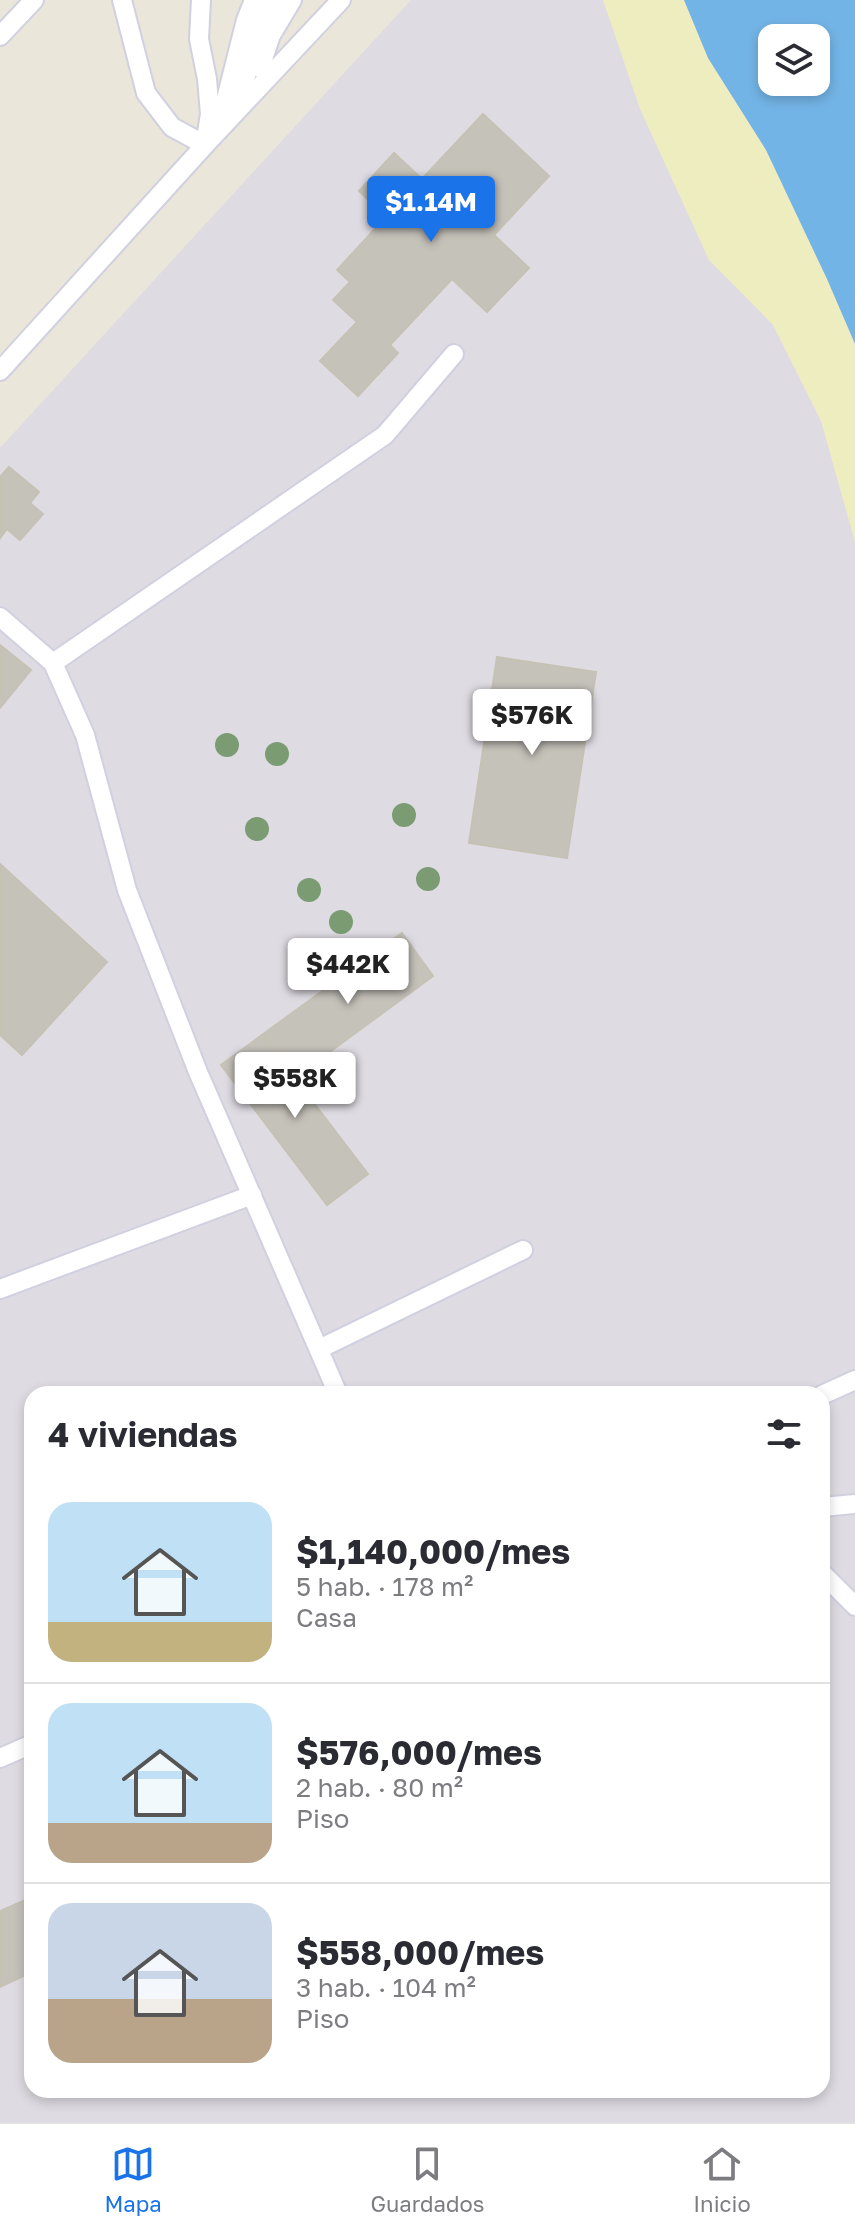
<!DOCTYPE html>
<html lang="es">
<head>
<meta charset="utf-8">
<style>
	body { margin:0; font-family:"Golos Text",sans-serif; background:#f2f2f3; color:#2b2b33; height:100vh; display:flex; flex-direction:column; font-size:30px; white-space:nowrap }
	* { box-sizing:border-box; margin:0 }
	p { font-size:26px; color:#7c7c81 }
	.icon { flex:none; width:44px; height:44px; fill:none; stroke:currentColor; stroke-width:2; stroke-linecap:round; stroke-linejoin:round }
	.map { position:relative; flex:1; overflow:hidden }
	.drawer { position:absolute; left:24px; top:1386px; width:806px; height:712px; display:flex; flex-direction:column; background:#fff; border-radius:24px; box-shadow:0 4px 12px #0003 }
	.drawer>* { flex:none }
	.tools { position:absolute; left:758px; top:24px; display:grid; gap:16px }
	.tools a { display:grid; place-items:center; width:72px; height:72px; border-radius:16px; background:#fff; box-shadow:0 4px 12px #0003; font-size:40px }
	.price { position:absolute; translate:-50% -68px; padding:0 18px; border-radius:8px; background:#fff; color:#222; font-size:26px; line-height:52px; filter:drop-shadow(0 2px 4px #0008) }
	.price::after { content:''; position:absolute; left:50%; top:48px; width:24px; height:18px; margin-left:-12px; background:inherit; clip-path:polygon(0 0,100% 0,50% 100%) }
	.price.selected { background:#1a73e8; color:#fff }
	ul { padding:0; list-style:none }
	li { display:flex; align-items:center; gap:24px; height:200px; padding:0 24px }
	li+li { border-top:2px solid #e1e1e2 }
	li span { display:grid; place-items:center; flex:none; width:224px; height:160px; border-radius:24px; color:#555 }
	li>.icon { margin-inline-start:auto }
	span .icon { width:96px; height:96px; fill:#fffc; stroke-width:1 }
	li b { font-size:34px }
	h2 { display:flex; justify-content:space-between; align-items:center; height:96px; padding:0 24px; font-size:34px }
	.tab-bar { display:flex; justify-content:space-around; align-items:center; height:112px; border-top:2px solid #e1e1e2; background:#fff; font-size:22px; color:#7c7c81 }
	.tab-bar a { display:grid; justify-items:center; gap:4px }
	.tab-bar .selected { color:#1a73e8 }
	.map>svg:first-child { display:block }
</style>
</head>
<body>
<div class="map">
<svg width="855" height="2122" viewBox="0 0 855 2122">
	<rect width="100%" height="100%" fill="#eae6da"/>
	<path fill="#dedbe2" fill-rule="evenodd" d="M411 0H684L708 58 855 344V2122H0V448ZM32 1394H822V2090H32Z"/>
	<path fill="#ededbf" d="M603 0H684L708 58 766 150 827 279 855 344V542L821 421 773 325 709 260 640 109Z"/>
	<path fill="#73b4e6" fill-rule="evenodd" d="M684 0H855V344L827 279 766 150 708 58ZM772 38H816V82H772Z"/>
	<g fill="#c5c2ba" stroke="#c5c2b4" stroke-width="2">
		<path d="M483 114 549 176 494 235 529 268 487 312 452 279 390 345 398 353 358 396 320 361 357 322 333 300 350 282 337 270 386 217 359 191 394 153 422 179Z"/>
		<path d="M9 467 39 492 30 503 43 514 20 540 7 529 0 538V477Z"/>
		<path d="M0 645 31 670 0 708Z"/>
		<path d="M497 657 596 672 567 858 469 843Z"/>
		<path d="M0 864 107 962 22 1055 0 1035Z"/>
		<path d="M402 933 433 976 294 1078 262 1035Z"/>
		<path d="M262 1035 368 1174 327 1205 221 1065Z"/>
		<path d="M32 1897V1972L0 1987V1911Z"/>
	</g>
	<g fill="none" stroke-linecap="round" stroke-linejoin="round">
		<defs>
			<g id="lane">
				<path d="M122 0 146 93 172 127 205 145 210 114 207 79 199 39 201 0"/>
				<path d="M0 36 34 0"/>
				<path d="M260 68 271 35 292 0"/>
				<path d="M236 109 258 35 273 0"/>
				<path d="M219 127 246 20 254 0"/>
				<path d="M0 371 205 145 341 0"/>
				<path d="M0 617 53 663 85 735 127 890 198 1072 338 1394"/>
				<path d="M53 663 385 435 454 354"/>
				<path d="M0 1289 252 1195"/>
				<path d="M319 1349 523 1250"/>
				<path d="M822 1395 855 1380"/>
				<path d="M822 1507 855 1504"/>
				<path d="M822 1573 855 1606"/>
				<path d="M0 1758 32 1744"/>
			</g>
		</defs>
		<use href="#lane" stroke="#d0d0e0" stroke-width="22"/>
		<use href="#lane" stroke="#fff" stroke-width="18"/>
	</g>
	<g fill="#7b9c73">
		<circle cx="227" cy="745" r="12"/>
		<circle cx="277" cy="754" r="12"/>
		<circle cx="404" cy="815" r="12"/>
		<circle cx="257" cy="829" r="12"/>
		<circle cx="428" cy="879" r="12"/>
		<circle cx="309" cy="890" r="12"/>
		<circle cx="341" cy="922" r="12"/>
	</g>
</svg>
<div class="tools">
<a><svg class="icon" aria-label="layers" viewBox="0 0 24 24"><path d="M12 4l9 5-9 5-9-5zM3 14l9 5 9-5"/></svg></a>
</div>
<b class="price selected" style="left:431px;top:244px">$1.14M</b>
<b class="price" style="left:532px;top:757px">$576K</b>
<b class="price" style="left:348px;top:1006px">$442K</b>
<b class="price" style="left:295px;top:1120px">$558K</b>
<section class="drawer">
<h2>4 viviendas<svg class="icon" aria-label="filters" viewBox="0 0 24 24"><path d="M4 7h16M4 17h16"/><circle cx="9" cy="7" r="2"/><circle cx="15" cy="17" r="2"/></svg></h2>
<ul>
<li><span style="background:linear-gradient(#bfe0f5 75%,#c2b280 0)"><svg class="icon" aria-label="home" viewBox="0 0 24 24"><path d="M3 11l9-7 9 7M6 9v11h12V9"/></svg></span><div><b>$1,140,000/mes</b><p>5 hab. · 178 m²</p><p>Casa</p></div></li>
<li><span style="background:linear-gradient(#bfe0f5 75%,#b9a48a 0)"><svg class="icon" aria-label="home" viewBox="0 0 24 24"><path d="M3 11l9-7 9 7M6 9v11h12V9"/></svg></span><div><b>$576,000/mes</b><p>2 hab. · 80 m²</p><p>Piso</p></div></li>
<li><span style="background:linear-gradient(#c9d6e8 60%,#b9a48a 0)"><svg class="icon" aria-label="home" viewBox="0 0 24 24"><path d="M3 11l9-7 9 7M6 9v11h12V9"/></svg></span><div><b>$558,000/mes</b><p>3 hab. · 104 m²</p><p>Piso</p></div></li>
</ul>
</section>
</div>
<nav class="tab-bar">
<a class="selected"><svg class="icon" aria-label="map" viewBox="0 0 24 24"><path d="M3 6l6-2 6 2 6-2v14l-6 2-6-2-6 2zM9 4v14M15 6v14"/></svg>Mapa</a>
<a><svg class="icon" aria-label="saved" viewBox="0 0 24 24"><path d="M7 4h10v16l-5-4-5 4z"/></svg>Guardados</a>
<a><svg class="icon" aria-label="home" viewBox="0 0 24 24"><path d="M3 11l9-7 9 7M6 9v11h12V9"/></svg>Inicio</a>
</nav>
</body>
</html>
